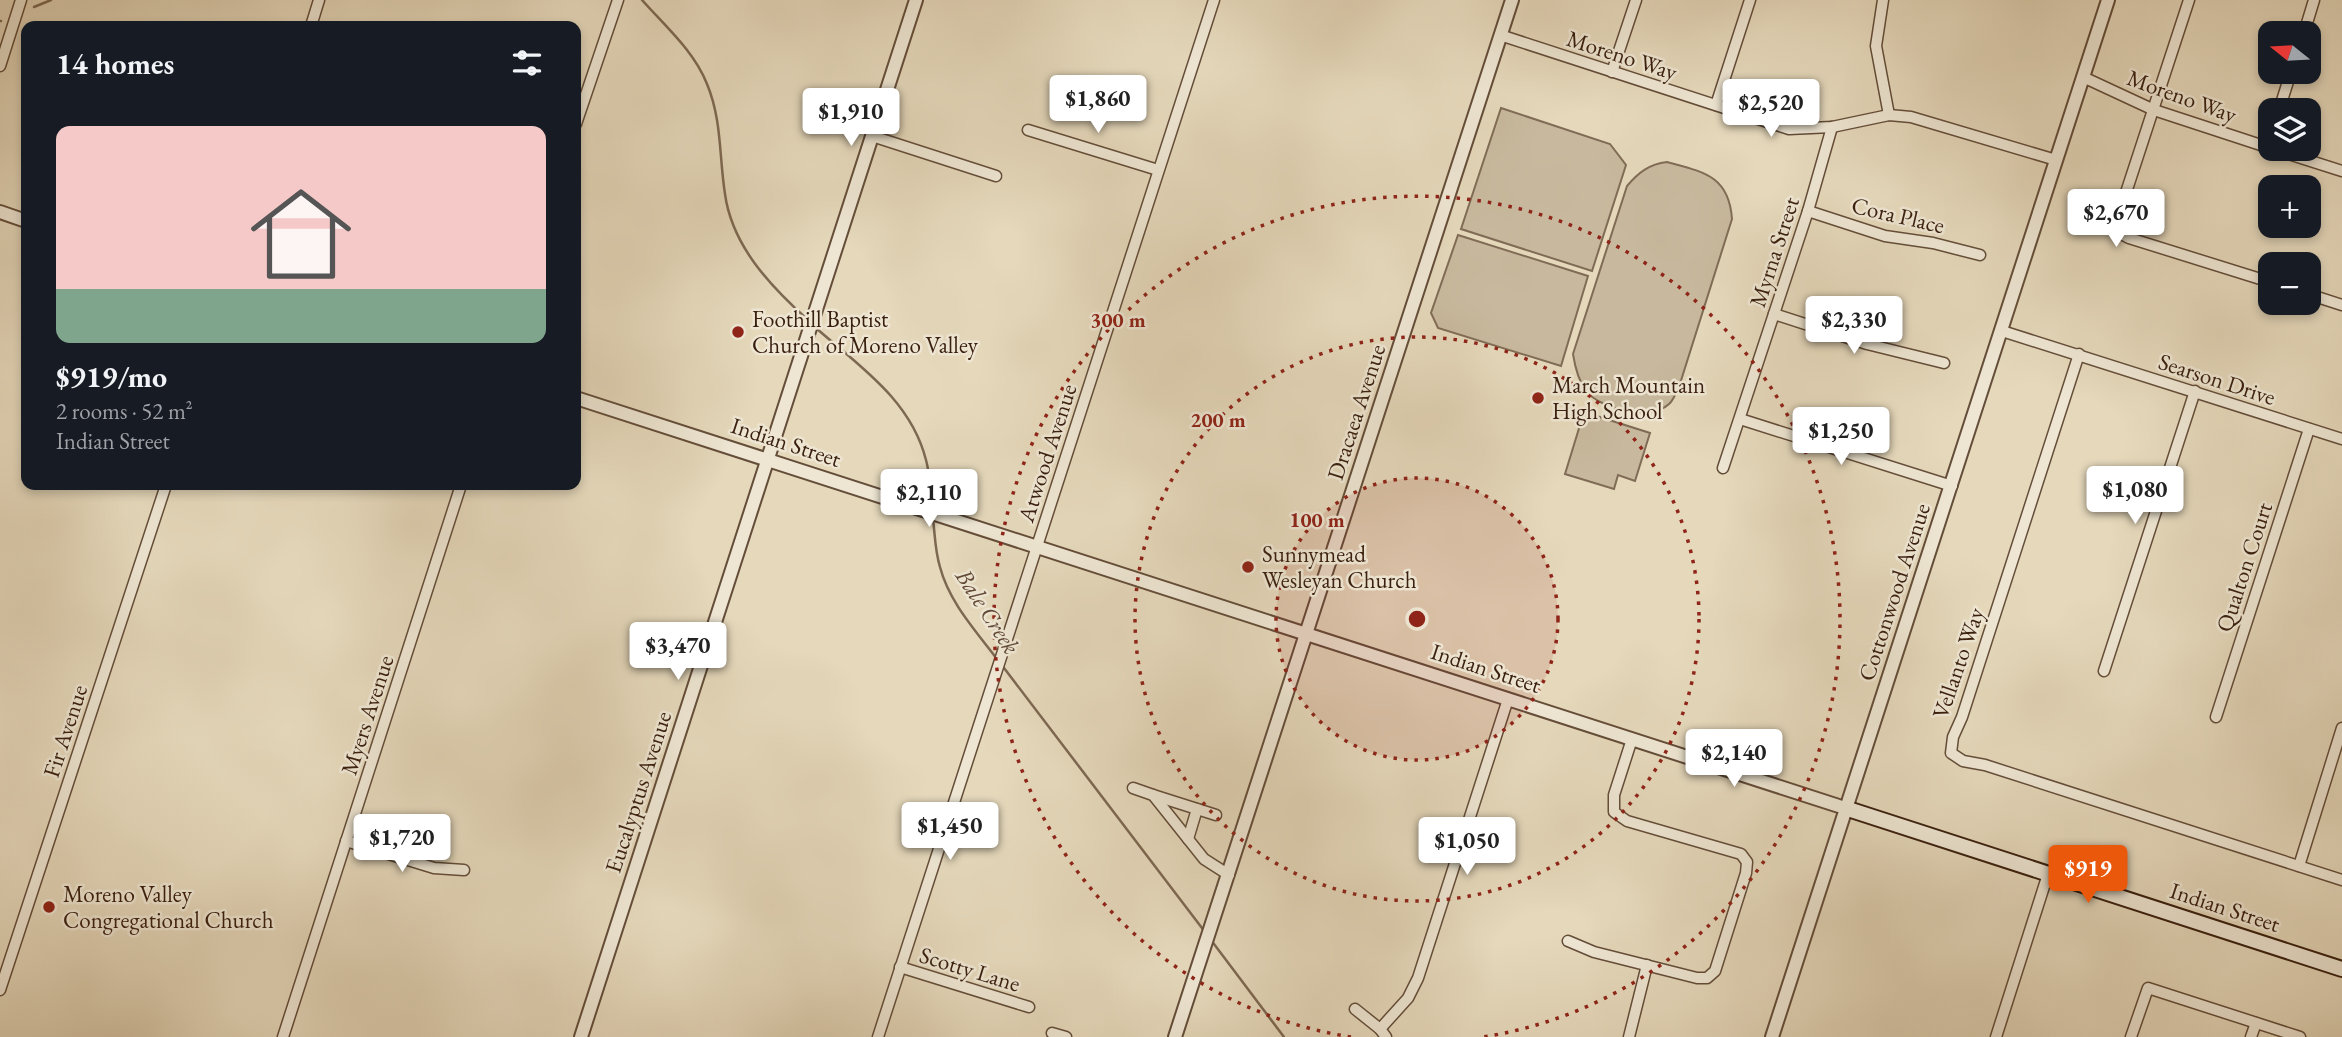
<!DOCTYPE html>
<html lang="en">
<head>
<meta charset="utf-8">
<style>
	body { margin:0; font-family:"EB Garamond",serif; background:#242831; color:#f1f3f6; height:100vh; display:flex; flex-direction:column; font-size:26px; white-space:nowrap }
	* { box-sizing:border-box; margin:0 }
	p { font-size:23px; color:#9ea1a6 }
	.icon { flex:none; width:38px; height:38px; fill:none; stroke:currentColor; stroke-width:2; stroke-linecap:round; stroke-linejoin:round }
	.map { position:relative; flex:1; overflow:hidden }
	.drawer { position:absolute; left:21px; top:21px; width:560px; height:469px; display:flex; flex-direction:column; background:#171b24; border-radius:14px; box-shadow:0 4px 10px #0003 }
	.drawer>* { flex:none }
	.needle { width:46px; rotate:288deg }
	.fabs { position:absolute; left:2258px; top:21px; display:grid; gap:14px }
	.fabs a { display:grid; place-items:center; width:63px; height:63px; border-radius:14px; background:#171b24; box-shadow:0 4px 10px #0003; font-size:35px }
	.price { position:absolute; translate:-50% -60px; padding:0 16px; border-radius:7px; background:#fff; color:#222; font-size:23px; line-height:46px; filter:drop-shadow(0 2px 4px #0008) }
	.price::after { content:''; position:absolute; left:50%; top:42px; width:21px; height:16px; margin-left:-10px; background:inherit; clip-path:polygon(0 0,100% 0,50% 100%) }
	.price.selected { background:#ea580c; color:#fff }
	ul { padding:0; list-style:none }
	li { display:grid; align-content:center; gap:14px; height:371px; padding:0 35px }
	li span { display:grid; place-items:center; height:217px; border-radius:14px; color:#555 }
	li>.icon { margin-inline-start:auto }
	span .icon { width:126px; height:126px; fill:#fffc; stroke-width:1 }
	li b { font-size:30px }
	h2 { display:flex; justify-content:space-between; align-items:center; height:84px; padding:0 35px; font-size:30px }
	.map>svg:first-child { display:block }
</style>
</head>
<body>
<div class="map">
<svg width="2342" height="1037" viewBox="0 0 2342 1037">
	<rect width="100%" height="100%" fill="#e5d8bb"/>
	<filter id="stains"><feTurbulence type="fractalNoise" baseFrequency=".00286" numOctaves="4"/><feColorMatrix values="0 0 0 0 .2 0 0 0 0 .09 0 0 0 0 .02 0 0 0 .5 -.17"/></filter>
	<radialGradient id="worn" r=".72"><stop offset=".6" stop-color="#630" stop-opacity="0"/><stop offset="1" stop-color="#630" stop-opacity=".3"/></radialGradient>
	<g fill="#c8b99e" stroke="#806c56" stroke-width="2">
		<path d="M1501 108 1610 144 1626 165 1592 271 1461 229Z"/>
		<path d="M1667 162C1704 172 1729 176 1732 219L1678 390C1675 394 1673 401 1669 404 1651 421 1600 409 1586 391 1578 380 1575 367 1573 354L1627 186C1638 173 1649 164 1667 162Z"/>
		<path d="M1458 235 1588 276 1561 366 1438 328 1431 313Z"/>
		<path d="M1584 412 1650 433 1635 481 1618 475 1614 489 1565 474Z"/>
	</g>
	<g fill="none" stroke-linecap="round" stroke-linejoin="round">
		<g stroke="#7d6852" stroke-width="2.5">
			<path d="M642 0C665 26 694 51 707 84 722 120 719 156 725 194 732 246 771 287 809 321"/>
			<path d="M34 7 51 0"/>
			<path d="M0 21H1"/>
			<path d="M816 328C859 366 911 400 926 460 930 475 931 492 932 508"/>
			<path d="M933 519C935 535 935 551 940 567 949 602 976 631 997 659"/>
			<path d="M1001 664 1205 932"/>
			<path d="M1211 940 1284 1037"/>
		</g>
		<defs>
			<g id="minor">
				<path d="M1883 0 1876 46 1889 115"/>
				<path d="M2189 0 2118 217 2116 231 2129 238 2270 282"/>
				<path d="M311 26 319 0"/>
				<path d="M2304 33 2314 0"/>
				<path d="M1500 35 1789 129 1832 127 1889 115 1911 117 2056 160"/>
				<path d="M0 66 21 0"/>
				<path d="M1612 72 1636 0"/>
				<path d="M2083 77 2154 110 2270 148"/>
				<path d="M1716 105 1750 0"/>
				<path d="M2279 110 2291 72"/>
				<path d="M576 124 618 0"/>
				<path d="M1028 130 1158 170"/>
				<path d="M872 136 996 176"/>
				<path d="M2273 149 2342 171"/>
				<path d="M1808 211 1885 236 1933 243 1980 255"/>
				<path d="M2308 294 2342 305"/>
				<path d="M1774 314 1867 344 1944 363"/>
				<path d="M2002 331 2342 439"/>
				<path d="M2079 354 1962 717 1953 737 1951 753 1963 761 1985 765 2342 880"/>
				<path d="M1740 419 1952 486"/>
				<path d="M1723 468 1808 211 1832 127"/>
				<path d="M2104 671 2195 391"/>
				<path d="M2216 717 2309 429"/>
				<path d="M1133 788 1153 795 1204 859 1229 875"/>
				<path d="M1153 795 1216 815"/>
				<path d="M1188 839 1197 809"/>
				<path d="M346 841 434 868 464 870"/>
				<path d="M2299 866 2342 728"/>
				<path d="M1568 941 1594 952 1697 978H1707L1715 971 1746 873 1747 862 1741 854 1627 821 1614 812V795L1632 739"/>
				<path d="M900 967 1029 1007"/>
				<path d="M0 990 166 485"/>
				<path d="M1355 1009 1380 1029 1386 1037"/>
				<path d="M1380 1029 1408 998 1418 978 1508 699"/>
				<path d="M1052 1033 1066 1037"/>
				<path d="M283 1037 461 485"/>
				<path d="M878 1037 1214 0"/>
				<path d="M1629 1037 1647 965"/>
				<path d="M1996 1037 2048 874"/>
				<path d="M2131 1037 2148 988 2300 1037"/>
				<path d="M2251 1037 2256 1023"/>
			</g>
			<g id="tertiary">
				<path d="M0 212 26 221"/>
				<path d="M576 398 1845 808"/>
				<path d="M581 1037 916 0"/>
				<path d="M1175 1037 1512 0"/>
				<path d="M1772 1037 2108 0"/>
			</g>
			<path id="secondary" d="M1845 808 2342 969"/>
		</defs>
		<use href="#minor" stroke="#644d39" stroke-width="13"/>
		<use href="#tertiary" stroke="#644d39" stroke-width="16"/>
		<use href="#secondary" stroke="#391f0e" stroke-width="18"/>
		<use href="#minor" stroke="#eee6d3" stroke-width="10"/>
		<use href="#tertiary" stroke="#eee6d3" stroke-width="12"/>
		<use href="#secondary" stroke="#eee6d3" stroke-width="14"/>
	</g>
	<circle cx="1417" cy="619" r="141" fill="#8f2418" fill-opacity=".12"/>
	<g fill="none" stroke="#8f2418" stroke-width="3.5" stroke-dasharray="3.5 7">
		<circle cx="1417" cy="619" r="141"/>
		<circle cx="1417" cy="619" r="282"/>
		<path d="M1351 1037A423 423 0 1 1 1483 1037"/>
	</g>
	<g fill="#8f2418" stroke="#eee6d3" stroke-width="2.5">
		<circle cx="738" cy="332" r="7"/>
		<circle cx="1538" cy="398" r="7"/>
		<circle cx="1248" cy="567" r="7"/>
		<circle cx="49" cy="907" r="7"/>
	</g>
	<g text-anchor="middle" dominant-baseline="central" stroke-width="5" stroke-linejoin="round" paint-order="stroke">
		<g font-size="23" fill="#391f0e" stroke="#eee6d3">
			<text transform="translate(1622 55) rotate(18)">Moreno Way</text>
			<text transform="translate(2182 96) rotate(20)">Moreno Way</text>
			<text transform="translate(1898 215) rotate(13)">Cora Place</text>
			<text transform="translate(1774 252) rotate(-72)">Myrna Street</text>
			<text transform="translate(2217 379) rotate(18)">Searson Drive</text>
			<text transform="translate(1356 412) rotate(-72)">Dracaea Avenue</text>
			<text transform="translate(786 442) rotate(18)">Indian Street</text>
			<text transform="translate(1047 453) rotate(-72)">Atwood Avenue</text>
			<text transform="translate(2244 567) rotate(-72)">Qualton Court</text>
			<text transform="translate(1894 592) rotate(-72)">Cottonwood Avenue</text>
			<text transform="translate(1958 663) rotate(-71)">Vellanto Way</text>
			<text transform="translate(1486 668) rotate(18)">Indian Street</text>
			<text transform="translate(367 715) rotate(-72)">Myers Avenue</text>
			<text transform="translate(65 731) rotate(-72)">Fir Avenue</text>
			<text transform="translate(638 792) rotate(-72)">Eucalyptus Avenue</text>
			<text transform="translate(2225 907) rotate(18)">Indian Street</text>
			<text transform="translate(970 969) rotate(17)">Scotty Lane</text>
		</g>
		<g font-size="23" fill="#391f0e" stroke="#eee6d3" text-anchor="start">
			<text x="752" y="319">Foothill Baptist<tspan x="752" dy="26">Church of Moreno Valley</tspan></text>
			<text x="1552" y="385">March Mountain<tspan x="1552" dy="26">High School</tspan></text>
			<text x="1262" y="554">Sunnymead<tspan x="1262" dy="26">Wesleyan Church</tspan></text>
			<text x="63" y="894">Moreno Valley<tspan x="63" dy="26">Congregational Church</tspan></text>
		</g>
		<g font-size="24" font-style="italic" fill="#614a36" stroke="#eee6d3">
			<text transform="translate(988 611) rotate(57)">Bale Creek</text>
		</g>
	</g>
	<circle cx="1417" cy="619" r="10" fill="#8f2418" stroke="#eee6d3" stroke-width="3.5"/>
	<g font-size="21" text-anchor="middle" font-weight="bold" fill="#8f2418" stroke="#eee6d3" stroke-width="5" stroke-linejoin="round" paint-order="stroke">
		<text x="1118" y="327">300 m</text>
		<text x="1218" y="427">200 m</text>
		<text x="1317" y="527">100 m</text>
	</g>
	<rect width="100%" height="100%" filter="url(#stains)"/>
	<rect width="100%" height="100%" fill="url(#worn)"/>
</svg>
<div class="fabs">
<a><svg class="needle" viewBox="-14 -14 28 28"><path d="M0-13l5 13h-10z" fill="#e53935"/><path d="M0 13l5-13h-10z" fill="#9ea1a6"/></svg></a>
<a><svg class="icon" aria-label="layers" viewBox="0 0 24 24"><path d="M12 4l9 5-9 5-9-5zM3 14l9 5 9-5"/></svg></a>
<a>+</a>
<a>−</a>
</div>
<b class="price" style="left:1098px;top:135px">$1,860</b>
<b class="price" style="left:1771px;top:139px">$2,520</b>
<b class="price" style="left:851px;top:148px">$1,910</b>
<b class="price" style="left:2116px;top:249px">$2,670</b>
<b class="price" style="left:1854px;top:356px">$2,330</b>
<b class="price" style="left:1841px;top:467px">$1,250</b>
<b class="price" style="left:2135px;top:526px">$1,080</b>
<b class="price" style="left:929px;top:529px">$2,110</b>
<b class="price" style="left:678px;top:682px">$3,470</b>
<b class="price" style="left:1734px;top:789px">$2,140</b>
<b class="price" style="left:950px;top:862px">$1,450</b>
<b class="price" style="left:402px;top:874px">$1,720</b>
<b class="price" style="left:1467px;top:877px">$1,050</b>
<b class="price selected" style="left:2088px;top:905px">$919</b>
<section class="drawer">
<h2>14 homes<svg class="icon" aria-label="filters" viewBox="0 0 24 24"><path d="M4 7h16M4 17h16"/><circle cx="9" cy="7" r="2"/><circle cx="15" cy="17" r="2"/></svg></h2>
<ul>
<li><span style="background:linear-gradient(#f6c9c9 75%,#7fa58c 0)"><svg class="icon" aria-label="home" viewBox="0 0 24 24"><path d="M3 11l9-7 9 7M6 9v11h12V9"/></svg></span><div><b>$919/mo</b><p>2 rooms · 52 m²</p><p>Indian Street</p></div></li>
</ul>
</section>
</div>
</body>
</html>
